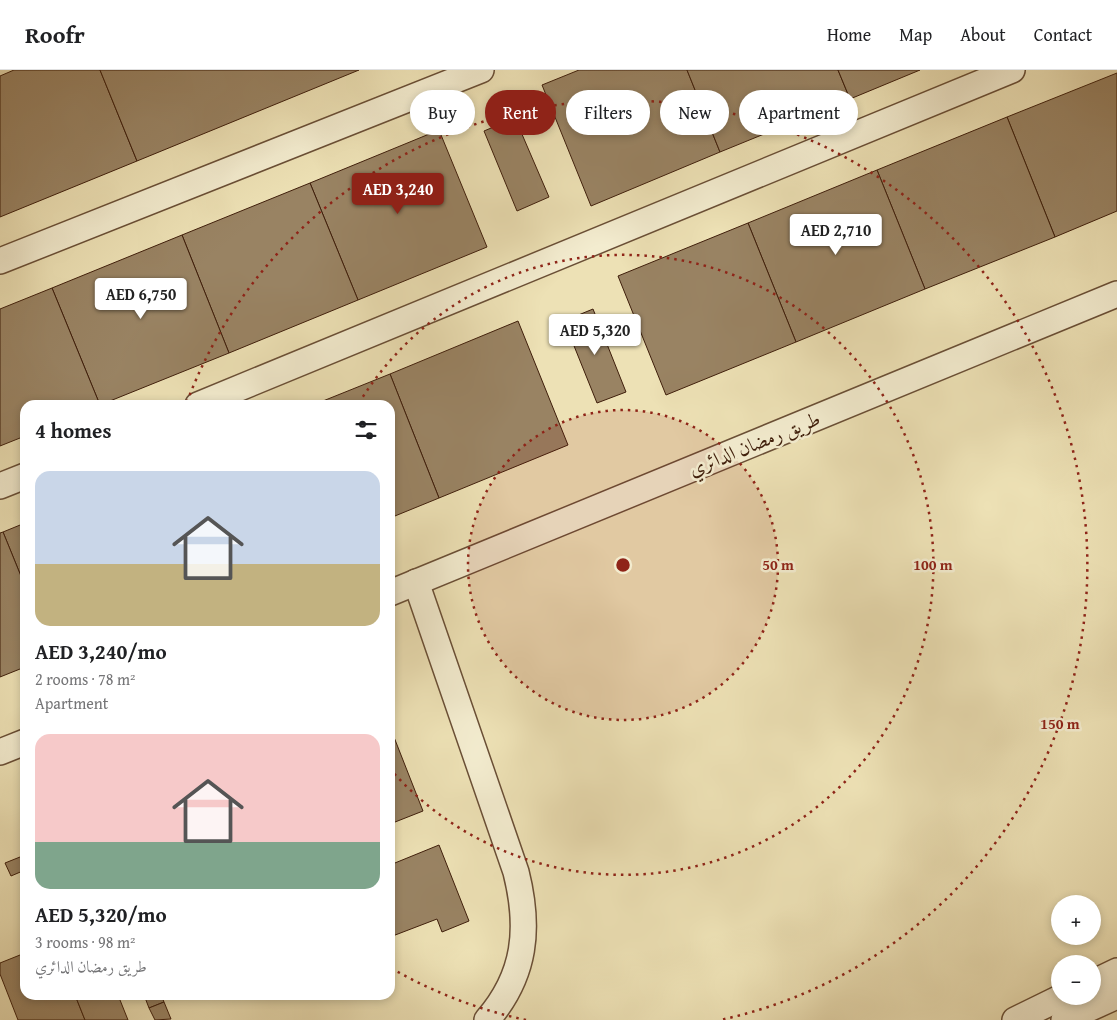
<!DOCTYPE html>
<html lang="en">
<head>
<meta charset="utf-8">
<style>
	body { margin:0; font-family:"Gentium Book Plus",Amiri,serif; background:#f6f6f6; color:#202124; height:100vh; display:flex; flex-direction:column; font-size:19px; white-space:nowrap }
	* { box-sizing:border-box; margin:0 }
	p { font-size:16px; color:#757577 }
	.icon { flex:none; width:28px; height:28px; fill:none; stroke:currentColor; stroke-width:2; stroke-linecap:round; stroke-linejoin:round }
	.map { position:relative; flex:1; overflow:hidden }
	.sheet { position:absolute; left:20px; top:330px; width:375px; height:600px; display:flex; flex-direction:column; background:#fff; border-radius:15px; box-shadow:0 2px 8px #0003 }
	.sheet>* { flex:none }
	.hud { position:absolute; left:410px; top:20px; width:475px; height:45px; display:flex; gap:10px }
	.buttons { position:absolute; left:1051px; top:825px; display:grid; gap:10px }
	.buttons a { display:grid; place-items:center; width:50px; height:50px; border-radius:50%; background:#fff; box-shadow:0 2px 8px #0003; font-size:25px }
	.price { position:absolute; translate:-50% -42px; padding:0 11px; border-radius:5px; background:#fff; color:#222; font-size:16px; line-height:32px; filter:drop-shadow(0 1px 2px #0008) }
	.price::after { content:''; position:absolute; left:50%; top:30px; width:15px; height:11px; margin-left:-8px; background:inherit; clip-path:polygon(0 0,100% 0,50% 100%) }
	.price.current { background:#8f2418; color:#fff }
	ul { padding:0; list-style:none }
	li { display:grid; align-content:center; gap:10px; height:265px; padding:0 15px }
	li span { display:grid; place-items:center; height:155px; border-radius:15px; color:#555 }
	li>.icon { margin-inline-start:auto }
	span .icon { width:90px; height:90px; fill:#fffc; stroke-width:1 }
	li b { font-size:21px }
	h2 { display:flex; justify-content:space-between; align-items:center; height:60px; padding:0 15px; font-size:21px }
	.tag { padding:0 18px; border-radius:22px; background:#fff; box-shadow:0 2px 8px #0003; font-size:18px; line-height:45px }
	.tag.current { background:#8f2418; color:#fff }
	header { display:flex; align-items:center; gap:30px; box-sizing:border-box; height:70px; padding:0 25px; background:#fff; border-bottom:1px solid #e0e0e0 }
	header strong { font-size:24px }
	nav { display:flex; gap:28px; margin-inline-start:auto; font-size:18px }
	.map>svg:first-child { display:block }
</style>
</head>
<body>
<header>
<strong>Roofr</strong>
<nav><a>Home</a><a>Map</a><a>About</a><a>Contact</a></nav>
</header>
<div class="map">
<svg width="1117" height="950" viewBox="0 0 1117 950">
	<rect width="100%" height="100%" fill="#ede1b5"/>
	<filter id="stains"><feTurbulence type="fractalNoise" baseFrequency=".004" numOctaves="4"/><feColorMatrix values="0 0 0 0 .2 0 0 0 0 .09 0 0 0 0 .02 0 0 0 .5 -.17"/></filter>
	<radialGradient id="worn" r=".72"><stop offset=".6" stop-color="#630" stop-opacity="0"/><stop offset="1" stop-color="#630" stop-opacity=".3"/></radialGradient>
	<g fill="#998363" stroke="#3f1e0b">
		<path d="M14 0H100L137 91 0 147V6Z"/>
		<path d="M100 0H359L137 91Z"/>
		<path d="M579 0H687L720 82 591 136 542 15Z"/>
		<path d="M687 0H838L850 29 720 82Z"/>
		<path d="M838 0H920L850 29Z"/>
		<path d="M1117 3V141L1055 167 1007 47Z"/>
		<path d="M1007 47 1055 167 925 219 877 100Z"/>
		<path d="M515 48 549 127 517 141 484 61Z"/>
		<path d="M439 60 487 177 358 230 310 113Z"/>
		<path d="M877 100 925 219 796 272 748 153Z"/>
		<path d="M310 113 358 230 229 283 182 165Z"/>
		<path d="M748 153 796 272 666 325 618 206Z"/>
		<path d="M182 165 229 283 100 335 52 218Z"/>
		<path d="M52 218 100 335H25V366L0 376V239Z"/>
		<path d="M593 239 626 322 597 333 564 251Z"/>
		<path d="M518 251 568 375 439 428 390 304Z"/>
		<path d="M390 304 439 428 390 448V335H313Z"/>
		<path d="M25 453V516L3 462Z"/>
		<path d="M3 462 25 516V597L0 607V463Z"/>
		<path d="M390 657 423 741 390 754Z"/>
		<path d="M439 775 469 851 442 862 437 849 390 867V795Z"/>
		<path d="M25 785V800L11 806 5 793Z"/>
		<path d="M25 883V925H75L85 950H18L0 904V893Z"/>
		<path d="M75 925H118L128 950H85Z"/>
		<path d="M144 925H161L164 932 149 938Z"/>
		<path d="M164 932 171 949 155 950 149 938Z"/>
	</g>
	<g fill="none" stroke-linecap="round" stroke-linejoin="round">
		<defs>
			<g id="minor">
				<path d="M0 191 481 0"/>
				<path d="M198 335 1012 0"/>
				<path d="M0 416 25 406"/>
				<path d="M416 512 516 802C530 858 526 905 487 950"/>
				<path d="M390 523 1117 224"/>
				<path d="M0 682 25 672"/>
				<path d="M1092 913 1117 901"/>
				<path d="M1015 950 1064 926"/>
				<path d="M1064 950 1117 926"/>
			</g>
		</defs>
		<use href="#minor" stroke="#6a4f36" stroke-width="28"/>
		<use href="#minor" stroke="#f3eccf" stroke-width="25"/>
	</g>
	<circle cx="623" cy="495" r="155" fill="#8f2418" fill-opacity=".12"/>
	<g fill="none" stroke="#8f2418" stroke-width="2.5" stroke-dasharray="2.5 5">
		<circle cx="623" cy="495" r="155"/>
		<path d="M359 333A310 310 0 1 1 391 700"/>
		<path d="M526 950A465 465 0 0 1 391 898M187 332A465 465 0 1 1 720 950"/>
	</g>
	<g text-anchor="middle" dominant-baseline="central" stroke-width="5" stroke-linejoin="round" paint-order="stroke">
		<g font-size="20" fill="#3f1e0b" stroke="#f3eccf">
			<text transform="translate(754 373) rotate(-22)">طريق رمضان الدائري</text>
		</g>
	</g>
	<circle cx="623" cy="495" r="8" fill="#8f2418" stroke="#f3eccf" stroke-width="2.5"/>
	<g font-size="15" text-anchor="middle" font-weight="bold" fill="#8f2418" stroke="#f3eccf" stroke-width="5" stroke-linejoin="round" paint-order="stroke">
		<text x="778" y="500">50 m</text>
		<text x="933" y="500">100 m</text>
		<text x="1060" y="659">150 m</text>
	</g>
	<rect width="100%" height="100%" filter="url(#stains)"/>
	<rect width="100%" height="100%" fill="url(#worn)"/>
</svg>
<div class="buttons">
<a>+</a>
<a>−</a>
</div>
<b class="price current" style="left:398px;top:145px">AED 3,240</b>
<b class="price" style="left:836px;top:186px">AED 2,710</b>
<b class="price" style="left:141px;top:250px">AED 6,750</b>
<b class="price" style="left:595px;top:286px">AED 5,320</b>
<div class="hud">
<a class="tag">Buy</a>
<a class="tag current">Rent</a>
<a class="tag">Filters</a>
<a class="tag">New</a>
<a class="tag">Apartment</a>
</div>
<section class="sheet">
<h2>4 homes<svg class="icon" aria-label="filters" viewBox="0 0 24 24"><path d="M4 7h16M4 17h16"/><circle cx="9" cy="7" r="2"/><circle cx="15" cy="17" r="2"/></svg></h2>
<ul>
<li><span style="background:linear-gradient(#c9d6e8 60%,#c2b280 0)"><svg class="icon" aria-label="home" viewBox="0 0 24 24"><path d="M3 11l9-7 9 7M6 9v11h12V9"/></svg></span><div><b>AED 3,240/mo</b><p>2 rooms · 78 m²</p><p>Apartment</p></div></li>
<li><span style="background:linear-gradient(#f6c9c9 70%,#7fa58c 0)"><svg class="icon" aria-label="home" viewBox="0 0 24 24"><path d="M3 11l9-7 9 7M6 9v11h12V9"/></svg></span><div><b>AED 5,320/mo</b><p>3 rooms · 98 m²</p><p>طريق رمضان الدائري</p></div></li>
</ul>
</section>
</div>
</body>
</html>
